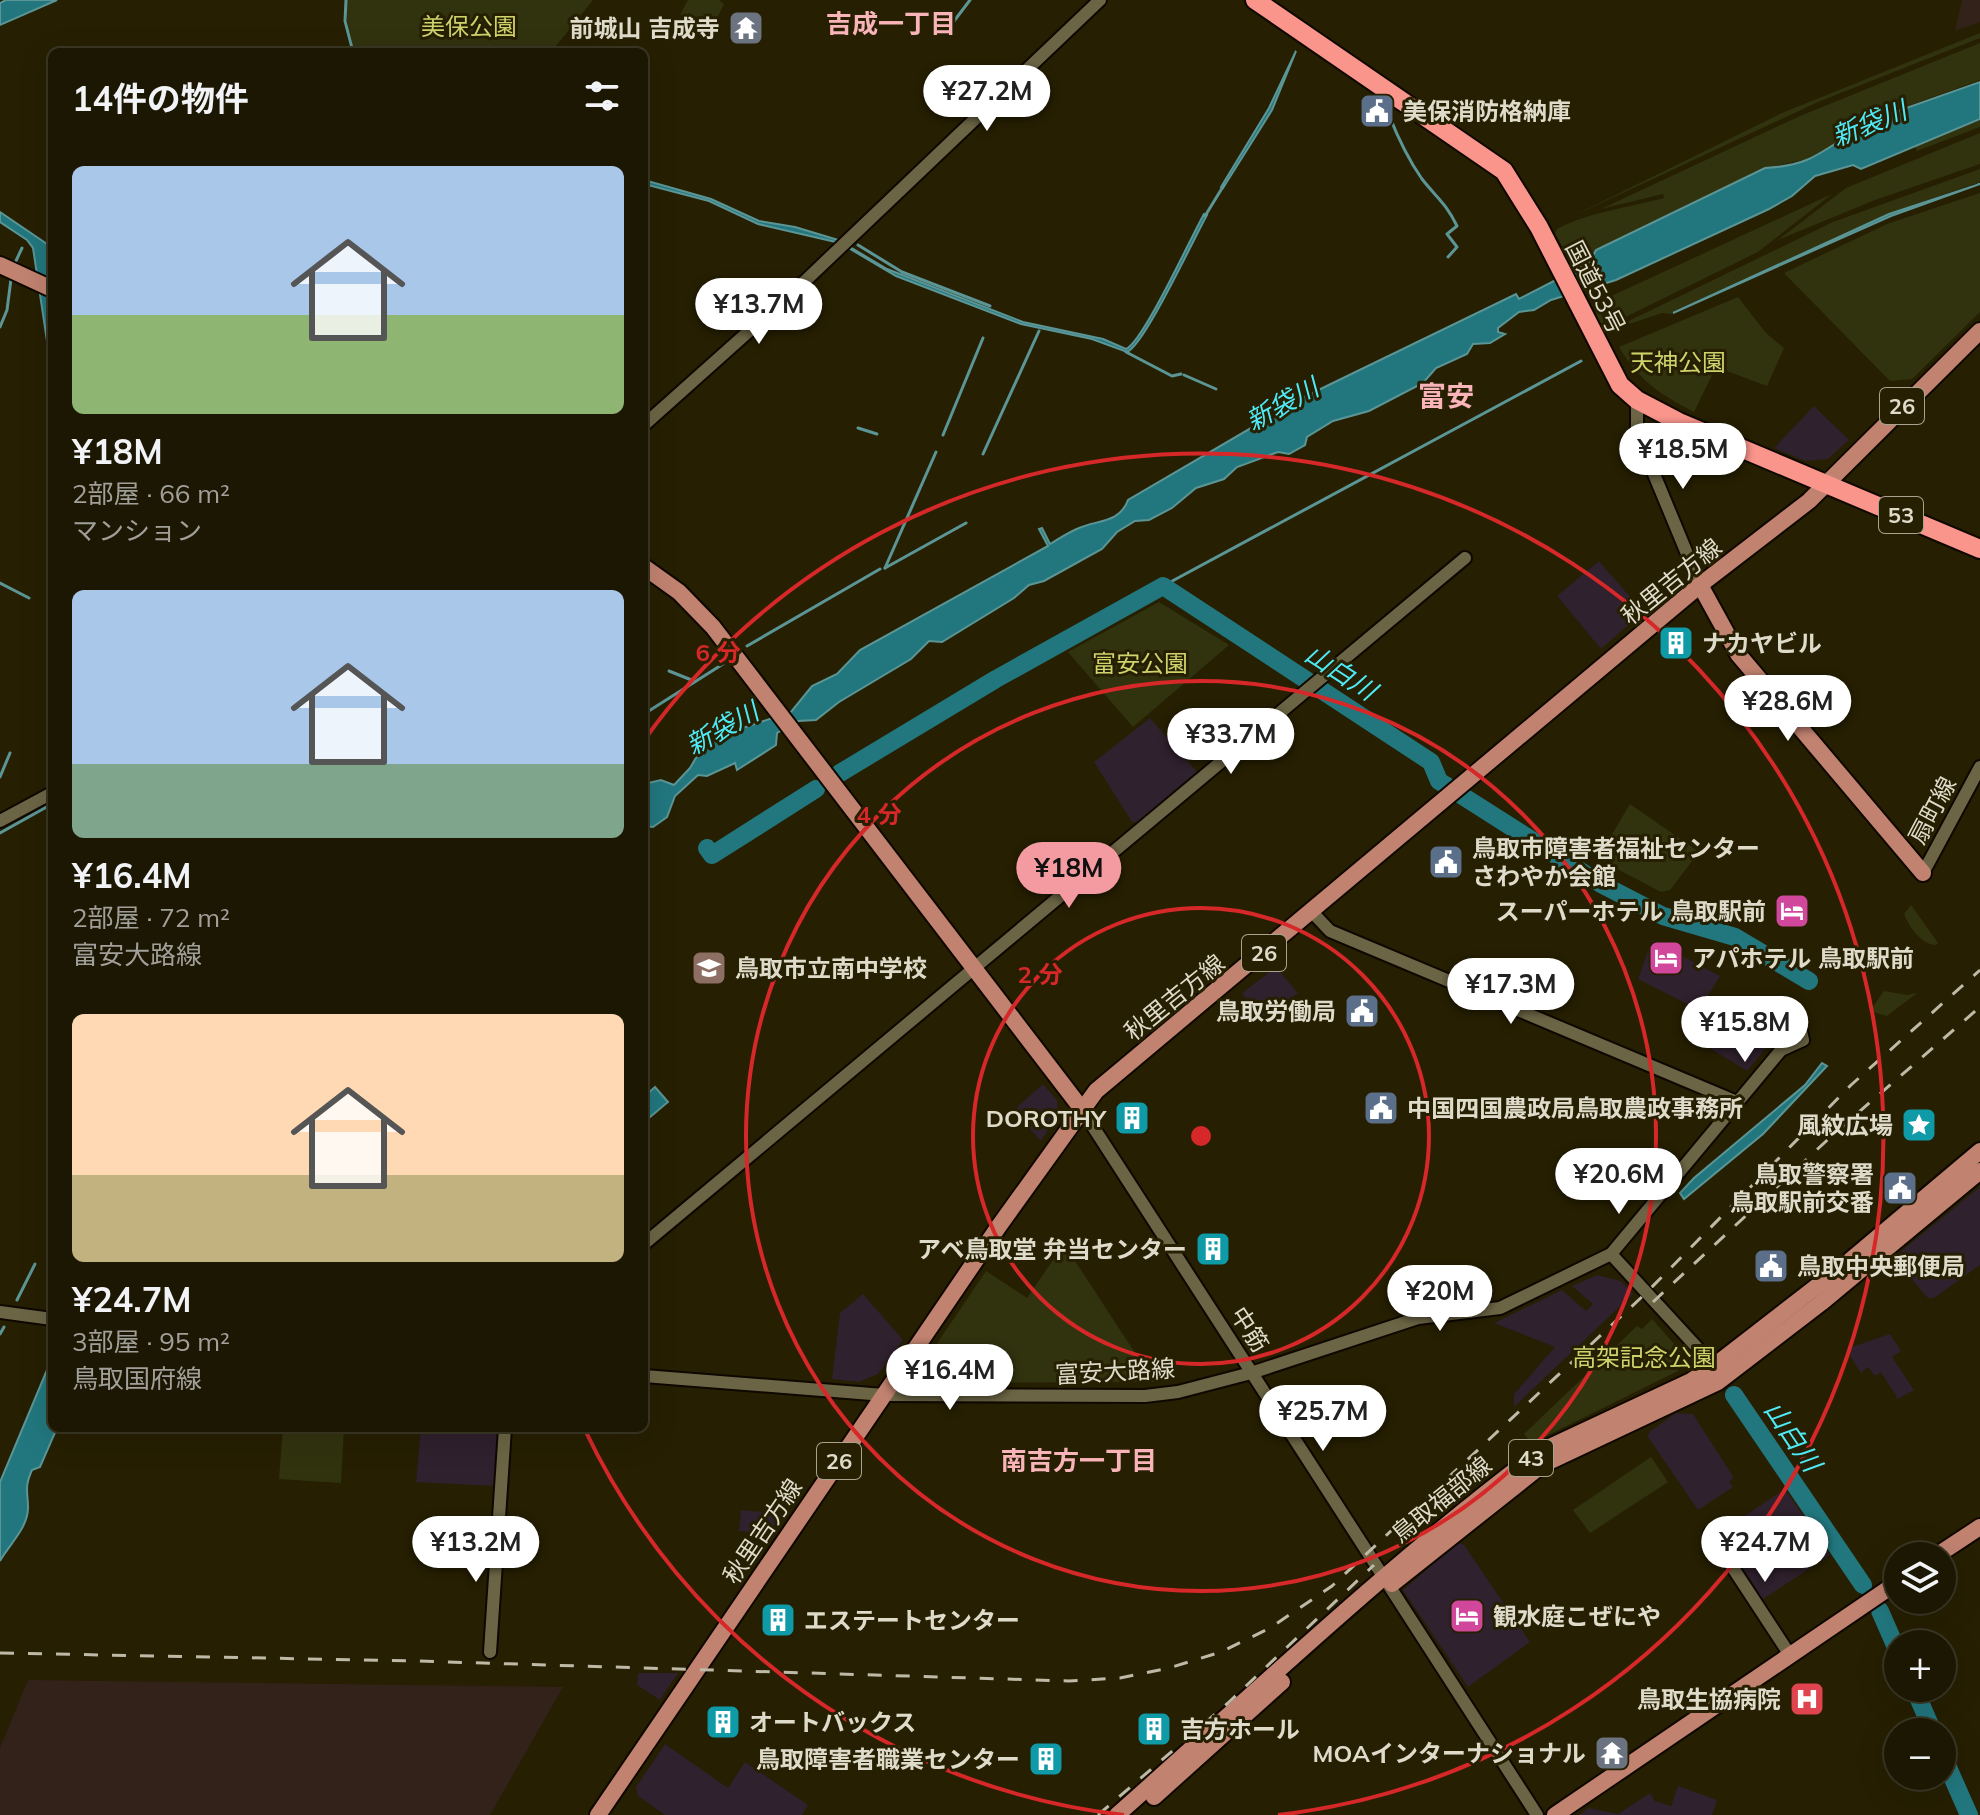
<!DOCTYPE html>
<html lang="ja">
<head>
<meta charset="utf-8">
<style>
	body { margin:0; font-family:Mulish,"Noto Sans JP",sans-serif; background:#292411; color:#f1f3f6; height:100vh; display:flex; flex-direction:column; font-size:30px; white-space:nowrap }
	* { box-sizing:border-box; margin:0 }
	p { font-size:26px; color:#a09f99 }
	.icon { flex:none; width:44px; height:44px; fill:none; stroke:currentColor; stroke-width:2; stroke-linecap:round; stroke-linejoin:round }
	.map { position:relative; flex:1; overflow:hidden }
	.sheet { position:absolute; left:48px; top:48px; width:600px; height:1384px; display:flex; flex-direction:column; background:#1c1702; border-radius:12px; box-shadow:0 8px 32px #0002,0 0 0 2px #3a3624 }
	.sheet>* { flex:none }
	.tools { position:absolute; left:1884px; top:1542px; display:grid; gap:16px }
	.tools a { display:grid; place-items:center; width:72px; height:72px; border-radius:50%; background:#1c1702; box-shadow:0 8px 32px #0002,0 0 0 2px #3a3624; font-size:40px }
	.price { position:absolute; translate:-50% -68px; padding:0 18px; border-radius:28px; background:#fff; color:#222; font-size:26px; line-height:52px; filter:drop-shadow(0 2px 4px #0008) }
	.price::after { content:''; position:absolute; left:50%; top:48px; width:24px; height:18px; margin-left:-12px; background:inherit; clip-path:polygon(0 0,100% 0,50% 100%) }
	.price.active { background:#f49aa1; color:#111 }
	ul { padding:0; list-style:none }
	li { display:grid; align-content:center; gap:16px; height:424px; padding:0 24px }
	li span { display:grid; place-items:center; height:248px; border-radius:12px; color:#555 }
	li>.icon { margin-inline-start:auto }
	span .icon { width:144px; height:144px; fill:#fffc; stroke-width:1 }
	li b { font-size:34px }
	h2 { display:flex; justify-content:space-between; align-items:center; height:96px; padding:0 24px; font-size:34px }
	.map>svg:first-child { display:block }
</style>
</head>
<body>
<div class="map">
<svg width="1980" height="1815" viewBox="0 0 1980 1815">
	<rect width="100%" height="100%" fill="#261f02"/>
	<g fill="#2f212d">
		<path d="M1814 406 1849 440 1828 459 1806 461 1774 448Z"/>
		<path d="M1599 561 1643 612 1601 649 1557 596Z"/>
		<path d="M1150 718 1198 773 1139 823 1132 822 1094 762Z"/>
		<path d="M1652 940 1720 976 1699 1010 1638 979Z"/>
		<path d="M1276 967 1298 993 1260 1020 1242 993Z"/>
		<path d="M1711 1013 1766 1048 1747 1071 1695 1039Z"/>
		<path d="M1043 1084 1057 1100 1058 1115 1041 1141 1013 1111Z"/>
		<path d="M1980 1187V1265L1934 1298H1928L1893 1258Z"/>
		<path d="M1597 1275 1621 1281 1633 1294 1514 1407V1394L1555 1347 1494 1323 1562 1290 1586 1311 1593 1304 1572 1286Z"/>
		<path d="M863 1294 903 1340 878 1374 859 1382 832 1379 840 1313Z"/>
		<path d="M1890 1334 1901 1351 1892 1357 1914 1390 1898 1399 1881 1372 1875 1376 1868 1367 1861 1373 1846 1349Z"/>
		<path d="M1676 1413 1693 1414 1734 1478 1729 1482 1733 1487 1698 1510 1648 1437 1649 1432Z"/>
		<path d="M421 1428H500L495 1486 416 1482Z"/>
		<path d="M1782 1491 1788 1493 1830 1555 1760 1601 1717 1538 1719 1533Z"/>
		<path d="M741 1510 787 1514 777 1528 765 1533 739 1531Z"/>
		<path d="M1458 1543 1464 1545 1530 1642 1468 1687 1403 1590Z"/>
		<path d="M638 1673H678L660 1700 637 1685Z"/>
		<path d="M665 1744 728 1788 745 1762 808 1805 802 1815H665L638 1796 636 1787Z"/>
		<path d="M1678 1786 1717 1800 1712 1815H1579L1589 1808 1618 1814 1650 1793 1655 1801 1671 1806Z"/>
	</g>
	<g fill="#33221a">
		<path d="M1962 0H1980V22L1955 31Z"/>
		<path d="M28 1680 563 1687 490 1815H0V1748Z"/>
	</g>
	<g fill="#31330f">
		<path d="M347 0H593L551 52H354L347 21Z"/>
		<path d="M688 0H719L724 4 714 24 680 15Z"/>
		<path d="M1980 33V38L1818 102 1569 218 1782 113Z"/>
		<path d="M1980 43V80L1844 129 1842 139 1814 158 1764 168 1595 250 1591 261 1574 269 1555 233 1557 229C1586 213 1630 207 1664 198L1663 194 1601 209 1800 116Z"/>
		<path d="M1980 120V127L1917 151 1914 145Z"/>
		<path d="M1980 133V164L1875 200 1778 240 1846 188Z"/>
		<path d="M1980 169V182L1889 213 1671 314 1662 313 1608 331 1833 222Z"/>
		<path d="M1980 193V312L1912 379 1890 381 1784 273 1887 224Z"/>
		<path d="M1832 194 1758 252 1607 326 1601 325 1592 305Z"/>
		<path d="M1738 297 1766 333 1784 348 1767 386 1716 367 1694 412C1661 395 1638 380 1619 347Z"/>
		<path d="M1159 602 1229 645 1133 727 1068 652Z"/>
		<path d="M1630 804 1699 852 1670 890 1661 892 1602 861 1600 855Z"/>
		<path d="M1911 905 1938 943 1936 945C1922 945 1909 927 1904 914Z"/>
		<path d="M1884 991 1907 995 1917 993 1887 1016 1870 1011Z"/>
		<path d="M1064 1244 1154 1382 923 1383 917 1373 986 1271 1027 1298Z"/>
		<path d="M1652 1319 1683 1354 1678 1371 1532 1443 1524 1434 1637 1326 1642 1329Z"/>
		<path d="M283 1428H344L341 1483 279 1479Z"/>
		<path d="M1651 1457 1668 1482 1590 1533 1573 1510Z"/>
	</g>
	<g fill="#22777e" stroke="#5b9595" stroke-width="2">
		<path d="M6 0H57L0 25V3Z"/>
		<path d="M1296 51 1272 110 1223 188 1221 187 1269 108Z"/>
		<path d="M1980 82V119L1861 169 1853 165 1815 176 1792 196 1769 209 1616 280 1551 300 1534 310 1519 312 1498 328V332L1505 334 1490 343 1473 344 1467 354 1436 368 1423 383 1369 411 1333 421 1307 437 1305 445 1289 454 1278 452 1237 467 1224 479 1196 488 1172 508 1149 520 1135 521 1117 532 1102 549 1044 581 1029 585 1014 598 942 642 929 641 911 659 839 702 816 720 798 721 777 733 776 745 737 770 735 763 707 776 698 775 675 796 667 817 653 827 644 826V784L661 780 674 785 690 768 700 751 724 734 791 712 812 686 837 674 860 650 1048 546 1039 529 1042 528 1050 544C1060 538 1069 532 1079 528 1097 520 1120 523 1128 500L1304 397 1516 294 1519 299 1589 263 1596 250 1765 168C1802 166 1814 158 1844 138V130Z"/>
		<path d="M644 180 711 199 759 221 795 227 838 240 887 269 1023 322 1103 339 1126 349C1143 342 1191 237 1204 214L1207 215C1193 240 1145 344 1127 352L1092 339 1021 324 896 276 840 243 758 224 709 201 644 184Z"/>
		<path d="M1980 184 1891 216 1673 313 1889 214Z"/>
		<path d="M0 212 50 246 52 374 33 248 27 240 0 222Z"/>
		<path d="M1822 1063 1827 1066 1763 1134 1684 1199 1680 1193 1694 1178 1805 1085Z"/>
		<path d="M655 1087 668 1102 644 1122V1097Z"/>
		<path d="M52 1358V1428H57L40 1467 32 1470C24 1488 28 1491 28 1508 28 1528 8 1546 0 1561V1482Z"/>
	</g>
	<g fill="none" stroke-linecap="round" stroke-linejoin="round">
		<g stroke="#5b9595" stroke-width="3">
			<path d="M346 0 345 21 353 52"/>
			<path d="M945 33 970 0"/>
			<path d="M1389 115C1398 138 1408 159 1422 179 1436 197 1446 203 1457 226L1447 234 1457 247 1448 257"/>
			<path d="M1205 216 1224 185"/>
			<path d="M858 245 902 272 990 306"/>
			<path d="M15 263 22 248"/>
			<path d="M0 327 7 310 11 279"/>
			<path d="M1126 352 1172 376 1181 374"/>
			<path d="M1184 375 1216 389"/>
			<path d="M858 428 877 434"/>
			<path d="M943 435 983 338"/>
			<path d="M983 454 1039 331"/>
			<path d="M885 568 936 452"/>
			<path d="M885 568 966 523"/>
			<path d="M0 583 29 598"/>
			<path d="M1163 586 1581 361"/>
			<path d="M747 646 880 569"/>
			<path d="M669 671 694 681"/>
			<path d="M644 714 723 664"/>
			<path d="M0 777 10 753"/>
			<path d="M0 833 52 804"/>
			<path d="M17 1300 35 1264"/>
			<path d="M0 1334 4 1327"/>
		</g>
		<g stroke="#22777e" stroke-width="18">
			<path d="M840 773 996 679 1163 586 1431 762 1439 781 1601 884 1663 916 1735 937 1809 981"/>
			<path d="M707 848 712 855 816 789"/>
			<path d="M1734 1395 1863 1585"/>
			<path d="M1880 1611 1898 1652"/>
			<path d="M1914 1688 1933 1732"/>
			<path d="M1942 1754 1969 1815"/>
		</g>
		<defs>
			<g id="minor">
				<path d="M1637 400V433L1700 585"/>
				<path d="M644 425 804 282 1100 0"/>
				<path d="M0 821 52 793"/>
				<path d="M1923 873 1980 767"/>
				<path d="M1313 913 1330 931 1737 1102"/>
				<path d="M1793 1031H1801L1803 1040 1781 1050Z"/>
				<path d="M1081 1108 1537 1815"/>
				<path d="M644 1244 1465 558"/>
				<path d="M1611 1254 1714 1366"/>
				<path d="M0 1312 52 1319"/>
				<path d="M644 1376 884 1395 1145 1396 1178 1392 1251 1373 1418 1318 1500 1308 1611 1254 1781 1050"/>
				<path d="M1710 1533 1790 1655"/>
				<path d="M490 1652 505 1428"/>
			</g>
			<g id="major">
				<path d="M0 265 52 289"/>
				<path d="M644 567 679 592 713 627 1081 1108"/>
				<path d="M1700 585 1738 654 1923 873"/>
				<path d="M1936 1556 1980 1527"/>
				<path d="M1392 1584 1542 1465 1718 1382 1821 1303 1980 1171"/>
				<path d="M1154 1797 1282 1682"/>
				<path d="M598 1815 999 1226 1096 1091 1700 585 1809 501 1980 331"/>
				<path d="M1117 1815C1256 1692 1390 1564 1539 1452L1691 1381 1714 1366 1847 1263 1980 1151"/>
				<path d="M1555 1815 1898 1582"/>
			</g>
			<path id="highway" d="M1255 0 1504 171 1539 227 1620 385 1637 400 1679 422 1980 549"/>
		</defs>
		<use href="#minor" stroke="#0f0800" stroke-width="16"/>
		<use href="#major" stroke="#0f0800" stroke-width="20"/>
		<use href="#highway" stroke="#0f0800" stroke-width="22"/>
		<use href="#minor" stroke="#6c6545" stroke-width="12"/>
		<use href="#major" stroke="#c18270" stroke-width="16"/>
		<use href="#highway" stroke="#fa958c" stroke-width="18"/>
		<g stroke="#bebaa7" stroke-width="3" stroke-dasharray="14 14" stroke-linecap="butt">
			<path d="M1653 1302 1837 1131 1980 1007"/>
			<path d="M0 1653 417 1661 1069 1681 1120 1678 1169 1668 1221 1652 1270 1628 1332 1586 1645 1294 1851 1085 1980 970"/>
			<path d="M1098 1815 1228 1703 1374 1565"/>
		</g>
	</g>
	<g fill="none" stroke="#d62828" stroke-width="4">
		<circle cx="1201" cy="1136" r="228"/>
		<circle cx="1201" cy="1136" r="455"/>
		<path d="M1124 1815A683 683 0 0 1 585 1430M645 739A683 683 0 1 1 1278 1815"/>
	</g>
	<defs>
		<symbol id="temple-square" viewBox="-11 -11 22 22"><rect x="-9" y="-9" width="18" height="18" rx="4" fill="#6b7280" stroke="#261f02"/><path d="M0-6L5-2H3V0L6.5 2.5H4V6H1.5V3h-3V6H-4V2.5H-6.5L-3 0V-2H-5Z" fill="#fff"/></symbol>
		<symbol id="civic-square" viewBox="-11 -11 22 22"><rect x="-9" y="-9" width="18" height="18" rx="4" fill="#5c6f8a" stroke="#261f02"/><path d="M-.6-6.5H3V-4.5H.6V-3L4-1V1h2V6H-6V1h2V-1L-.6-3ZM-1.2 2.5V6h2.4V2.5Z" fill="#fff"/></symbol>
		<symbol id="building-square" viewBox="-11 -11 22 22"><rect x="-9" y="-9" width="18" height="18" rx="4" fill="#0f9aa8" stroke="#261f02"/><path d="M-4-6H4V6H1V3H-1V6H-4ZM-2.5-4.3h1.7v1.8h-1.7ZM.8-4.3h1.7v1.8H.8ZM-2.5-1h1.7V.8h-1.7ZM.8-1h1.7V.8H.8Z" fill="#fff"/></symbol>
		<symbol id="hotel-square" viewBox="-11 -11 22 22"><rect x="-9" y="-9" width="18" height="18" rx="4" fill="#d1479c" stroke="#261f02"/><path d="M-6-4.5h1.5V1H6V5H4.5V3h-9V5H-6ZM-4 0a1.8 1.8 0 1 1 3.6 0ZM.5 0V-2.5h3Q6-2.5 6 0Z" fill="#fff"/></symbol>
		<symbol id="school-square" viewBox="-11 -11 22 22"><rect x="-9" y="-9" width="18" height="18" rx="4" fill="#8d6e63" stroke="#261f02"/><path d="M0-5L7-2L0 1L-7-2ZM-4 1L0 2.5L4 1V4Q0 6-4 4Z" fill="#fff"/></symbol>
		<symbol id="sight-square" viewBox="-11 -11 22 22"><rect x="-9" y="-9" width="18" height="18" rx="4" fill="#0f9aa8" stroke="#261f02"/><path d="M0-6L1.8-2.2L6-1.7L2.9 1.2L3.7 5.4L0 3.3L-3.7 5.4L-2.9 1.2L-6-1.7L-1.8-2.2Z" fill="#fff"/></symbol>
		<symbol id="hospital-square" viewBox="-11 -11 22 22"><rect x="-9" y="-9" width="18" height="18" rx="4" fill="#e0444e" stroke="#261f02"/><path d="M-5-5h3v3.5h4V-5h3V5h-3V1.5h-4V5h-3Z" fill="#fff"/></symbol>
	</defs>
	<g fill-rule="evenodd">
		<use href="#temple-square" x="726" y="8" width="40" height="40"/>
		<use href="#civic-square" x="1357" y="91" width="40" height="40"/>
		<use href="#building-square" x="1656" y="623" width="40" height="40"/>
		<use href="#civic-square" x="1426" y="842" width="40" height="40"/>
		<use href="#hotel-square" x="1772" y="891" width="40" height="40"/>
		<use href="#hotel-square" x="1646" y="938" width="40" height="40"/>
		<use href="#school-square" x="689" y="948" width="40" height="40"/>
		<use href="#civic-square" x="1342" y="991" width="40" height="40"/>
		<use href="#civic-square" x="1361" y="1088" width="40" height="40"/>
		<use href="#building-square" x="1112" y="1098" width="40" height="40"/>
		<use href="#sight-square" x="1899" y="1105" width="40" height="40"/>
		<use href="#civic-square" x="1880" y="1168" width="40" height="40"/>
		<use href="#building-square" x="1193" y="1229" width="40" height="40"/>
		<use href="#civic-square" x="1751" y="1246" width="40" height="40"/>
		<use href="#hotel-square" x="1447" y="1596" width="40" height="40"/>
		<use href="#building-square" x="758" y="1600" width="40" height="40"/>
		<use href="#hospital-square" x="1787" y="1679" width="40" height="40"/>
		<use href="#building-square" x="703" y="1702" width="40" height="40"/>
		<use href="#building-square" x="1134" y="1709" width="40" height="40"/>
		<use href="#temple-square" x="1592" y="1733" width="40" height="40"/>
		<use href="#building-square" x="1026" y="1739" width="40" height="40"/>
	</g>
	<g text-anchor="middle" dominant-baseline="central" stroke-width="6" stroke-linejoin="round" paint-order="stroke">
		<g fill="#261f02" stroke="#a8a38e" stroke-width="2">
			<rect x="1880" y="388" width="44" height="36" rx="6"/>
			<rect x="1879" y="497" width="44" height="36" rx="6"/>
			<rect x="1242" y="935" width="44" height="36" rx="6"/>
			<rect x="1509" y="1440" width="44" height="36" rx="6"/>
			<rect x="817" y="1443" width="44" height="36" rx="6"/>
		</g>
		<g font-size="22" font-weight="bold" fill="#dfdbca">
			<text x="1902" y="406">26</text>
			<text x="1901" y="515">53</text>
			<text x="1264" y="953">26</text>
			<text x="1531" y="1458">43</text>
			<text x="839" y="1461">26</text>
		</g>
		<g font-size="24" fill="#ced36b" stroke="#261f02">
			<text x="469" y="26">美保公園</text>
			<text x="1678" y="362">天神公園</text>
			<text x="1140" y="663">富安公園</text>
			<text x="1644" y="1357">高架記念公園</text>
		</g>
		<g font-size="24" font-weight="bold" fill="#dfdbca" stroke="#261f02" text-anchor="start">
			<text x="720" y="28" text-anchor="end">前城山 吉成寺</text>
			<text x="1403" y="111">美保消防格納庫</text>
			<text x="1702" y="643">ナカヤビル</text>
			<text x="1472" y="848">鳥取市障害者福祉センター<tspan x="1472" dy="28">さわやか会館</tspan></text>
			<text x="1766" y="911" text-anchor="end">スーパーホテル 鳥取駅前</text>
			<text x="1692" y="958">アパホテル 鳥取駅前</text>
			<text x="735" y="968">鳥取市立南中学校</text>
			<text x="1336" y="1011" text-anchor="end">鳥取労働局</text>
			<text x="1407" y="1108">中国四国農政局鳥取農政事務所</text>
			<text x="1106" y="1118" text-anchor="end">DOROTHY</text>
			<text x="1893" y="1125" text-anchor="end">風紋広場</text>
			<text x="1874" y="1174" text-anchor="end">鳥取警察署<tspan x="1874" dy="28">鳥取駅前交番</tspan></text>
			<text x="1187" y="1249" text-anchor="end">アベ鳥取堂 弁当センター</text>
			<text x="1797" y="1266">鳥取中央郵便局</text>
			<text x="1493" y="1616">観水庭こぜにや</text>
			<text x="804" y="1620">エステートセンター</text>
			<text x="1781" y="1699" text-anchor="end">鳥取生協病院</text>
			<text x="749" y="1722">オートバックス</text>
			<text x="1180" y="1729">吉方ホール</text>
			<text x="1586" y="1753" text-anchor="end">MOAインターナショナル</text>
			<text x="1020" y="1759" text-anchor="end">鳥取障害者職業センター</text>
		</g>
		<g font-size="24" fill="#dfdbca" stroke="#261f02">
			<text transform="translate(1596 287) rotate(63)">国道53号</text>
			<text transform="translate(1671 581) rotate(-39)">秋里吉方線</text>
			<text transform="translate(1932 810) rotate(-62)">扇町線</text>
			<text transform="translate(1174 997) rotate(-39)">秋里吉方線</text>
			<text transform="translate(1250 1329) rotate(57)">中筋</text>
			<text transform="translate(1115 1371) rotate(-3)">富安大路線</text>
			<text transform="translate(1441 1499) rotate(-39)">鳥取福部線</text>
			<text transform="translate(762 1531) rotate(-56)">秋里吉方線</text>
		</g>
		<g font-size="26" font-weight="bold" fill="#f8b4b8" stroke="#261f02">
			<text x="891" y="23">吉成一丁目</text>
			<text x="1079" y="1460">南吉方一丁目</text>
		</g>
		<g font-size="26" font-style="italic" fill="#4feaf7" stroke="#261f02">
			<text transform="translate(1869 123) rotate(-22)">新袋川</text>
			<text transform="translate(1282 404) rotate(-29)">新袋川</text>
			<text transform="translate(1341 672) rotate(33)">山白川</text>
			<text transform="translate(722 728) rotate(-29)">新袋川</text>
			<text transform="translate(1793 1436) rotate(56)">山白川</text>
		</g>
		<g font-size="28" font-weight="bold" fill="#f8b4b8" stroke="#261f02">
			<text x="1446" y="395">富安</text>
		</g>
	</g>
	<circle cx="1201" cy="1136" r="12" fill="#d62828" stroke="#261f02" stroke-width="4"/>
	<g font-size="24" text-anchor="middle" font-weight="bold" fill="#d62828" stroke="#261f02" stroke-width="6" stroke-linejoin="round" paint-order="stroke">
		<text x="718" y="661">6 分</text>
		<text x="879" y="823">4 分</text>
		<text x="1040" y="983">2 分</text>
	</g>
</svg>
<div class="tools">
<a><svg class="icon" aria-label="layers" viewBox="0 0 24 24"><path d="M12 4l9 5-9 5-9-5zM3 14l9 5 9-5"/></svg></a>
<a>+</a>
<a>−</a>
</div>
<b class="price" style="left:987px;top:133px">¥27.2M</b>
<b class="price" style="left:759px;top:346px">¥13.7M</b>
<b class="price" style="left:1683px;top:491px">¥18.5M</b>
<b class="price" style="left:1788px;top:743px">¥28.6M</b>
<b class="price" style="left:1231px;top:776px">¥33.7M</b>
<b class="price active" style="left:1069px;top:910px">¥18M</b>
<b class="price" style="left:1511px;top:1026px">¥17.3M</b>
<b class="price" style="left:1745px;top:1064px">¥15.8M</b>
<b class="price" style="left:1619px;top:1216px">¥20.6M</b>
<b class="price" style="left:1440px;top:1333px">¥20M</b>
<b class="price" style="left:950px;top:1412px">¥16.4M</b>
<b class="price" style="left:1323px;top:1453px">¥25.7M</b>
<b class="price" style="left:476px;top:1584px">¥13.2M</b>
<b class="price" style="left:1765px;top:1584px">¥24.7M</b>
<section class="sheet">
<h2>14件の物件<svg class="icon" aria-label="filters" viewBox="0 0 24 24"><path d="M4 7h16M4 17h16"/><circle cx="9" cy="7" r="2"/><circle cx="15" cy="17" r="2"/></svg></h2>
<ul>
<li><span style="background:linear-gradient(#a9c7e8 60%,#8fb573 0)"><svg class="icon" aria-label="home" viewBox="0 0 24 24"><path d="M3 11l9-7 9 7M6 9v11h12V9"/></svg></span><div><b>¥18M</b><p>2部屋 · 66 m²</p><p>マンション</p></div></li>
<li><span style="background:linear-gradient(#a9c7e8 70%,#7fa58c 0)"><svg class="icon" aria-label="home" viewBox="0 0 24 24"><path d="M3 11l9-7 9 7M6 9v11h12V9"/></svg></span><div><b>¥16.4M</b><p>2部屋 · 72 m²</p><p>富安大路線</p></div></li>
<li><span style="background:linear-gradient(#ffd9b3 65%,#c2b280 0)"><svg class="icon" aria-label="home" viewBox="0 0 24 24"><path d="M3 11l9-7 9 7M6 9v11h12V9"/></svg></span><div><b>¥24.7M</b><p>3部屋 · 95 m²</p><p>鳥取国府線</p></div></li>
</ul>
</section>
</div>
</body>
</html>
